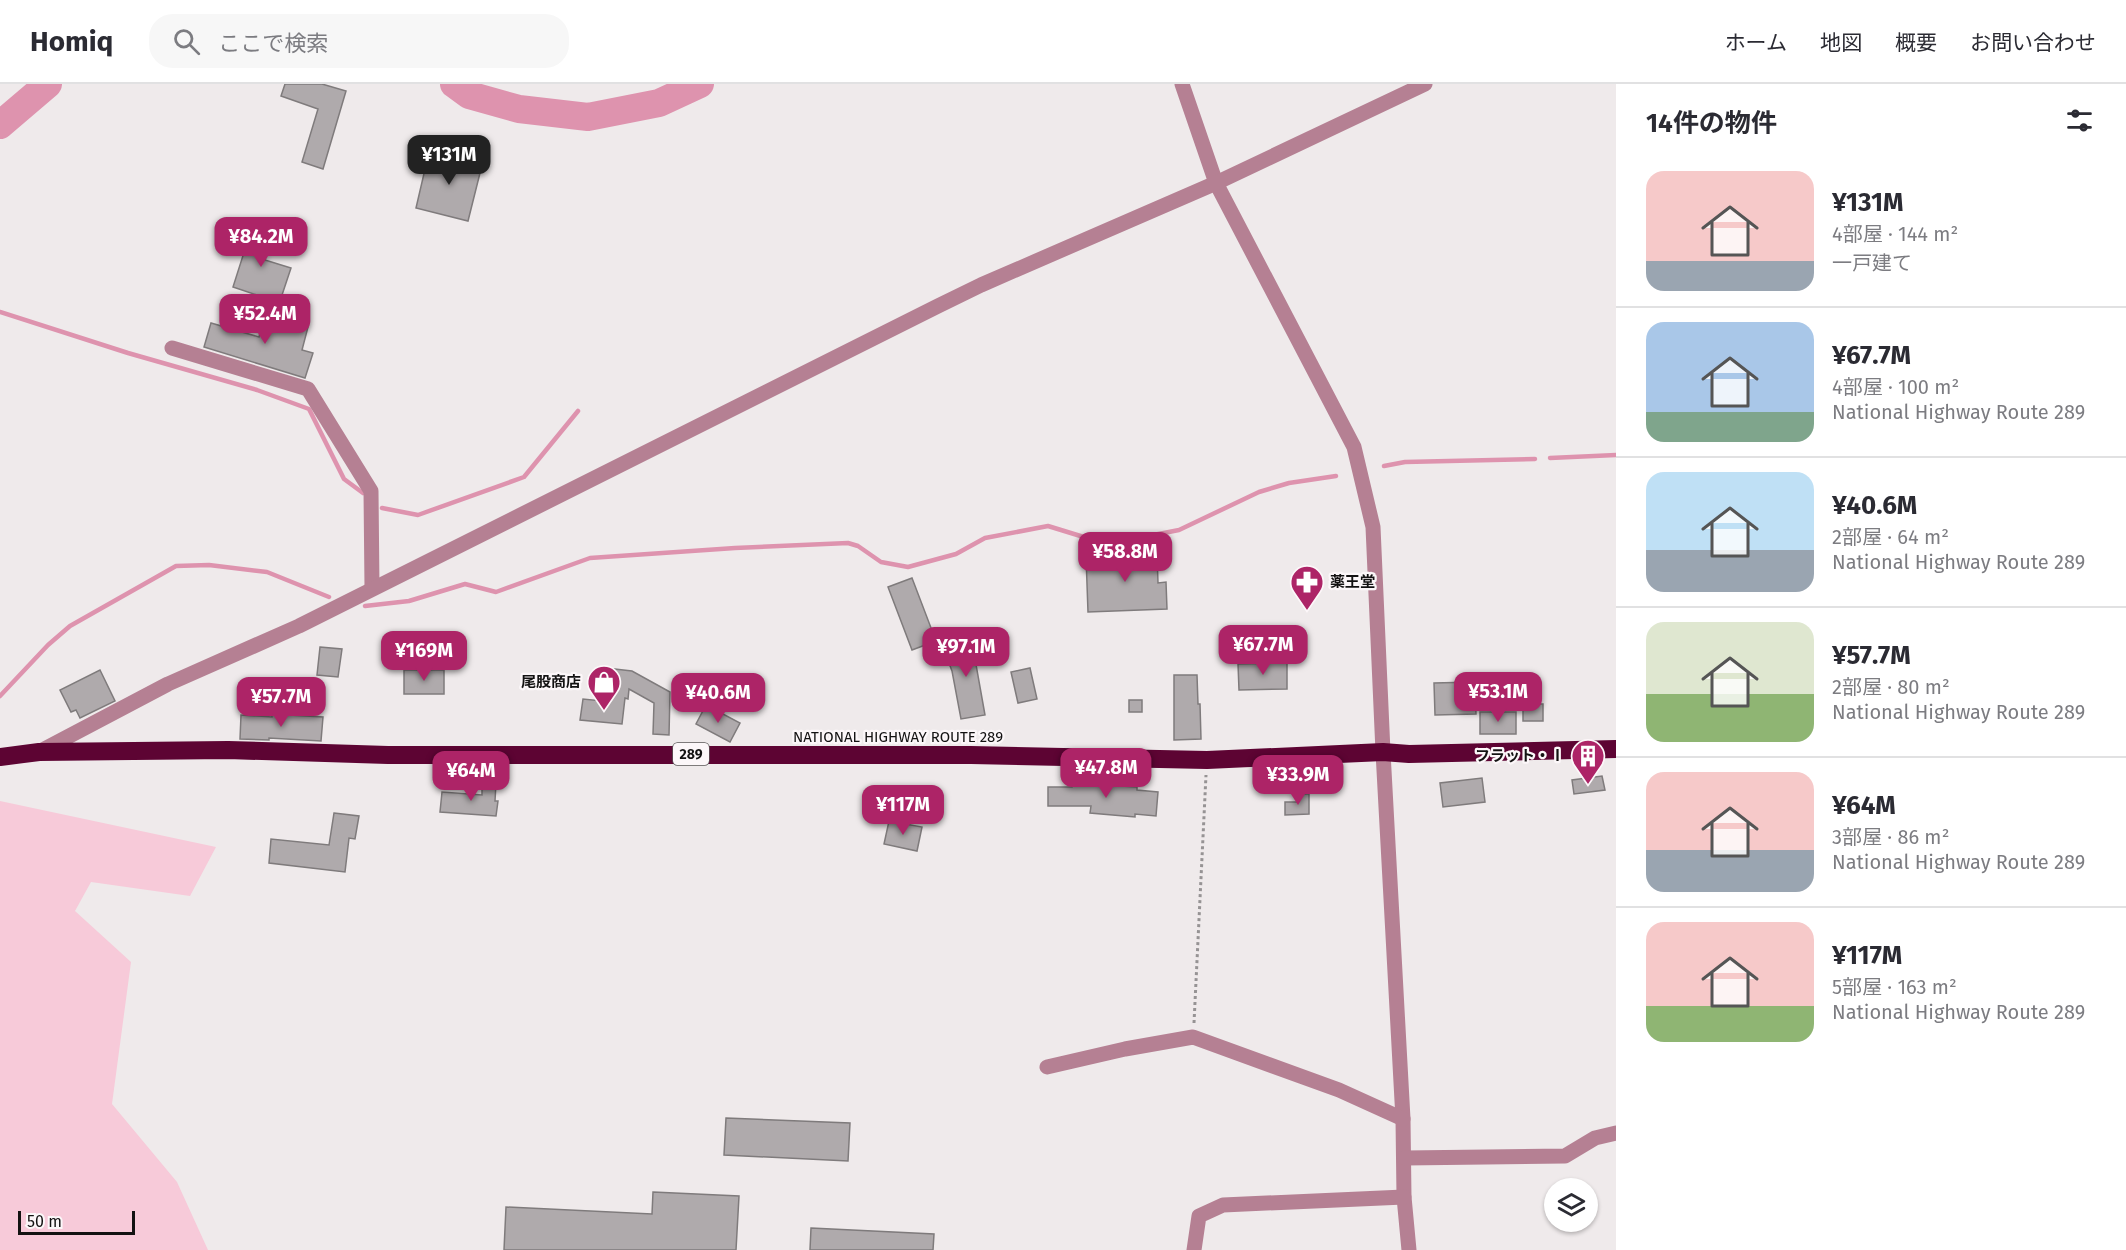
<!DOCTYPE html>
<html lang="ja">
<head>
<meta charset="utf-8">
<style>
	body { margin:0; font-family:"Fira Sans","Noto Sans JP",sans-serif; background:#f7f7f7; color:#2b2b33; height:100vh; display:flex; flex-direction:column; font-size:22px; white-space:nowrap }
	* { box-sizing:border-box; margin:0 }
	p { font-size:20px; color:#7c7c81 }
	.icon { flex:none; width:33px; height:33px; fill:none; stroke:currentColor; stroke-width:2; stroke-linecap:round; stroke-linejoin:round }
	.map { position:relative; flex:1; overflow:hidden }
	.side { display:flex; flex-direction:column; background:#fff; width:510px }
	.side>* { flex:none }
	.fabs { position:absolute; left:1544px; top:1094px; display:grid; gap:12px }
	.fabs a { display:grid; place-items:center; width:54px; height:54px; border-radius:50%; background:#fff; box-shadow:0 2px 4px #0004; font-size:30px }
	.scale { position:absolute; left:18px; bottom:15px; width:117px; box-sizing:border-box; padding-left:6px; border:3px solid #131212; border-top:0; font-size:16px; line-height:21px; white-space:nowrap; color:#131212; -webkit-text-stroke:4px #fcf7f9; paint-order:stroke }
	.price { position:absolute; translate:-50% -51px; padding:0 14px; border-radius:12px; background:#ad2467; color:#fff; font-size:20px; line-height:39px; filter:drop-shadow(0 2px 3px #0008) }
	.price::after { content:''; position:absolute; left:50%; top:36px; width:18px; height:14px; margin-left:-9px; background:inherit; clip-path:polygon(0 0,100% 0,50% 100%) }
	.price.selected { background:#222; color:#fff }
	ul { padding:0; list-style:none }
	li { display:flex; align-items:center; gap:18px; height:150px; padding:0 30px }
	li+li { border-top:2px solid #e1e1e2 }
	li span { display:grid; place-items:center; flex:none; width:168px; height:120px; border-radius:18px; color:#555 }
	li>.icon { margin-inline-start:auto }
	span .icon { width:72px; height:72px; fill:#fffc; stroke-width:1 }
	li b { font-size:26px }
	h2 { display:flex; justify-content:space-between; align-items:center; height:72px; padding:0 30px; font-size:26px }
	header { display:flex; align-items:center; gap:36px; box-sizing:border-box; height:84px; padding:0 30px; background:#fff; border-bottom:2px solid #e1e1e2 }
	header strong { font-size:28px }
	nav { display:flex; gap:33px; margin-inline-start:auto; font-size:21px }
	.search { width:420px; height:54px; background:#f7f7f7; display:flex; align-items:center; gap:15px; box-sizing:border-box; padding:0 21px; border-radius:24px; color:#7c7c81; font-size:22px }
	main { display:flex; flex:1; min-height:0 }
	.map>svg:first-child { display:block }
</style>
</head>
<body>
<header>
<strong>Homiq</strong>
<div class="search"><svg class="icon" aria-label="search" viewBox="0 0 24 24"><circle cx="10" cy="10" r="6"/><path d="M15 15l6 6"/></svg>ここで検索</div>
<nav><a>ホーム</a><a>地図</a><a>概要</a><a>お問い合わせ</a></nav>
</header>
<main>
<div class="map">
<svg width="1616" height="1166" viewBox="0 0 1616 1166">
	<rect width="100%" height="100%" fill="#efeaeb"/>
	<path fill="#f7cad9" d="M0 717 216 763 190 812 91 798 75 827 131 878 112 1020 177 1098 208 1166H0Z"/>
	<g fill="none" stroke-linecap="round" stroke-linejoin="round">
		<g stroke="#de93ae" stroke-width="4.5">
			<path d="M0 228 128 269 257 306 309 325 344 395 363 409"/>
			<path d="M1550 374 1616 371"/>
			<path d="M1384 382 1405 378 1535 375"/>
			<path d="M382 424 418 431 524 393 578 327"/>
			<path d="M365 522 409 517 465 500 496 508 590 474 735 464 848 459 858 462 881 478 908 483 956 470 985 454 1048 442 1087 454 1128 456 1179 446 1259 408 1289 399 1336 392"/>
			<path d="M0 612 48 561 70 542 176 482 209 481 267 488 329 513"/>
		</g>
		<g stroke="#de93ae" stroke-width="28">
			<path d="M454 0 469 11 519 25 588 33 659 19 700 0"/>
			<path d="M0 41 48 0"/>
		</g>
	</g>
	<g fill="#afaaac" stroke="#7f7b7c" stroke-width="1.5">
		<path d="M285 0H322L346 7 323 85 302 78 318 25 281 12Z"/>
		<path d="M429 68 482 81 468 137 416 124Z"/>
		<path d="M254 137 275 143 265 176 291 184 278 223 259 217 260 212 233 203Z"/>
		<path d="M264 232 308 243 302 266 313 269 305 294 204 263 211 239 259 253Z"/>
		<path d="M1157 469 1158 499 1166 498 1167 525 1088 528 1086 472Z"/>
		<path d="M912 494 936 557 912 566 888 503Z"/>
		<path d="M972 553 980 573 975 575 985 631 961 635 952 587 943 564Z"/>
		<path d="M320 563 342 565 338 593 317 591Z"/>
		<path d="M1287 579V605L1239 606 1238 580Z"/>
		<path d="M606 584 632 587 670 608 669 651 653 650 654 619 629 605 628 615 625 614 622 640 580 636 583 615 602 617Z"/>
		<path d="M1030 584 1037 615 1018 619 1011 588Z"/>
		<path d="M100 586 115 617 80 634 76 626 71 628 60 606Z"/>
		<rect x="404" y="586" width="40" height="24"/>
		<path d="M1174 591H1197L1198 620H1200L1201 655 1174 656Z"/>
		<path d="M1475 598 1476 630 1435 631 1434 599Z"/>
		<rect x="1129" y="616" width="13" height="12"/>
		<rect x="1523" y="620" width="20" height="17"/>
		<path d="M706 621 740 639 730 658 696 640Z"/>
		<rect x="1480" y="628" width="36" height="22"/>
		<path d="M272 630 323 633 321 657 269 654V656L240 655 241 631 272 633Z"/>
		<path d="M1602 692 1605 706 1574 710 1572 696Z"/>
		<path d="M1482 694 1485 718 1443 723 1440 699Z"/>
		<path d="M482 699H496L495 717H498L496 732 440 728 442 708 482 711Z"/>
		<path d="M1072 699 1137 703V706L1158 708 1156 732 1135 730V733L1090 729 1091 722H1048V703H1072Z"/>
		<path d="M1297 710H1309V730L1285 731V718H1297Z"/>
		<path d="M334 729 359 732 355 755 349 754 345 788 269 779 271 755 329 761Z"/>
		<path d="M889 737 922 743 917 767 884 760Z"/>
		<path d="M726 1034 850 1039 848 1077 724 1071Z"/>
		<path d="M653 1108 739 1112 736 1166H504L506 1123 652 1130Z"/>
		<path d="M811 1144 934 1150 933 1166H810Z"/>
	</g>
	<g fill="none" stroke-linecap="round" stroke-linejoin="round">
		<path stroke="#969394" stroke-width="3" stroke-dasharray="3 3" stroke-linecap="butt" d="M1194 939 1206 691"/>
		<g stroke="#b58093" stroke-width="15">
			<path d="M1182 0 1216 99 1354 363 1373 443 1383 668 1403 1035 1404 1113 1409 1166"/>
			<path d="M172 264 308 305 371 407 372 503"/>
			<path d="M39 668 168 600 299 542 938 222 981 201 1216 99 1425 0"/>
			<path d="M1047 983 1125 965 1193 953 1339 1006 1403 1035"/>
			<path d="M1405 1074 1565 1072 1595 1054 1616 1049"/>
			<path d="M1194 1166 1199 1132 1223 1121 1404 1113"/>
		</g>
		<path stroke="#5d0433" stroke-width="18" d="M0 673 39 668 228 666 388 671H971L1207 676 1383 668 1409 670 1616 665"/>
	</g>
	<defs>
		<symbol id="pharmacy-pin" viewBox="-11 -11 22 30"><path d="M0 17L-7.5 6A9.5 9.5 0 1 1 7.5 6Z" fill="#ad2467" stroke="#fcf7f9"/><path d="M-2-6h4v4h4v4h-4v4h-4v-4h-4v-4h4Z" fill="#fff"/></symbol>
		<symbol id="shop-pin" viewBox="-11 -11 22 30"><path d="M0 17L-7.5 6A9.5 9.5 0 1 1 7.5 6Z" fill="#ad2467" stroke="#fcf7f9"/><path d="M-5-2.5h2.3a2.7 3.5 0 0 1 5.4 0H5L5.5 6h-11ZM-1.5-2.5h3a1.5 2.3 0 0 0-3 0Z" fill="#fff"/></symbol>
		<symbol id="building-pin" viewBox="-11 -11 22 30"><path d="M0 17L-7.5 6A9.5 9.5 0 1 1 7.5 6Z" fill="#ad2467" stroke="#fcf7f9"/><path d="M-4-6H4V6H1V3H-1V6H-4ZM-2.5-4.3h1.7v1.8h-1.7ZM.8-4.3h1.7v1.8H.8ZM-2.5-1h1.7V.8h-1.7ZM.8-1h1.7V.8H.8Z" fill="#fff"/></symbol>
	</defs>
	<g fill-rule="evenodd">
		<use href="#pharmacy-pin" x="1288" y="479" width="38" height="52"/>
		<use href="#shop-pin" x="585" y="579" width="38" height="52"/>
		<use href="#building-pin" x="1569" y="653" width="38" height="52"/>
	</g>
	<g text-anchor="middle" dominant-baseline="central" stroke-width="4.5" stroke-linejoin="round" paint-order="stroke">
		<rect fill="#fcf7f9" stroke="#595757" stroke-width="1.5" x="673" y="659" width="36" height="22" rx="4.5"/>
		<g font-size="14" font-weight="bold" fill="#131212">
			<text x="691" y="670">289</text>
		</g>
		<g font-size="15" font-weight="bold" fill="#131212" stroke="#fcf7f9" text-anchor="end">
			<text x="1330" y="498" text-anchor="start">薬王堂</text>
			<text x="581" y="598">尾股商店</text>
			<text x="1565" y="672">フラット・Ⅰ</text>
		</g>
		<g font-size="15" fill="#131212" stroke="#fcf7f9">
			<text x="898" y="653">NATIONAL HIGHWAY ROUTE 289</text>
		</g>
	</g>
</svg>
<div class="fabs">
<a><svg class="icon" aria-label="layers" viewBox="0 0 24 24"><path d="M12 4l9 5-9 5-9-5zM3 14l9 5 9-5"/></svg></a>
</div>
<div class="scale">50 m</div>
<b class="price selected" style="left:449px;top:102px">¥131M</b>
<b class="price" style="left:261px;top:184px">¥84.2M</b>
<b class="price" style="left:265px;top:261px">¥52.4M</b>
<b class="price" style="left:1125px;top:499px">¥58.8M</b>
<b class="price" style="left:1263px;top:592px">¥67.7M</b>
<b class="price" style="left:966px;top:594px">¥97.1M</b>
<b class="price" style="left:424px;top:598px">¥169M</b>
<b class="price" style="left:1498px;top:639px">¥53.1M</b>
<b class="price" style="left:718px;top:640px">¥40.6M</b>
<b class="price" style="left:281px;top:644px">¥57.7M</b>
<b class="price" style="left:1106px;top:715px">¥47.8M</b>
<b class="price" style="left:471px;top:718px">¥64M</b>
<b class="price" style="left:1298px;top:722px">¥33.9M</b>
<b class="price" style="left:903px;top:752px">¥117M</b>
</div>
<section class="side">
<h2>14件の物件<svg class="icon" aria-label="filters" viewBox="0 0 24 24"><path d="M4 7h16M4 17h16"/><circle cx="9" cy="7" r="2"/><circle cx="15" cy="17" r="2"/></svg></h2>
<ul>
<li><span style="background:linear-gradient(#f6c9c9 75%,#9aa5b1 0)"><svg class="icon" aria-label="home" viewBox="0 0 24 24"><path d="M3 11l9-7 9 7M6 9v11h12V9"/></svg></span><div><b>¥131M</b><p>4部屋 · 144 m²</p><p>一戸建て</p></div></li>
<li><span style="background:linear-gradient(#a9c7e8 75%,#7fa58c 0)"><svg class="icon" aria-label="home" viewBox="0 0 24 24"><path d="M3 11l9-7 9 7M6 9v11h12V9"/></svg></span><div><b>¥67.7M</b><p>4部屋 · 100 m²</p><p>National Highway Route 289</p></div></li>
<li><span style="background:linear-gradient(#bfe0f5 65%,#9aa5b1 0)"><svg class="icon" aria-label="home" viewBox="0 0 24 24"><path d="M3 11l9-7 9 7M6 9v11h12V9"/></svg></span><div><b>¥40.6M</b><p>2部屋 · 64 m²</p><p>National Highway Route 289</p></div></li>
<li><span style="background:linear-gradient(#dfe7d0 60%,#8fb573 0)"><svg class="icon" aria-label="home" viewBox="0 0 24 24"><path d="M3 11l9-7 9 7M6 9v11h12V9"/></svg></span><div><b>¥57.7M</b><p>2部屋 · 80 m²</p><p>National Highway Route 289</p></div></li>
<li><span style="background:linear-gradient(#f6c9c9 65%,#9aa5b1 0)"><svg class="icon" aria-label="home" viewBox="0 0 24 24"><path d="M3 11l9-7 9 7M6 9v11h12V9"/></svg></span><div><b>¥64M</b><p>3部屋 · 86 m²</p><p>National Highway Route 289</p></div></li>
<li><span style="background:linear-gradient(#f6c9c9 70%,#8fb573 0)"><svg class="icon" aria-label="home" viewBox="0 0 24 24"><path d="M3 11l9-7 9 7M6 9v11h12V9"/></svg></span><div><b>¥117M</b><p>5部屋 · 163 m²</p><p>National Highway Route 289</p></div></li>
</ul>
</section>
</main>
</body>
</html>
